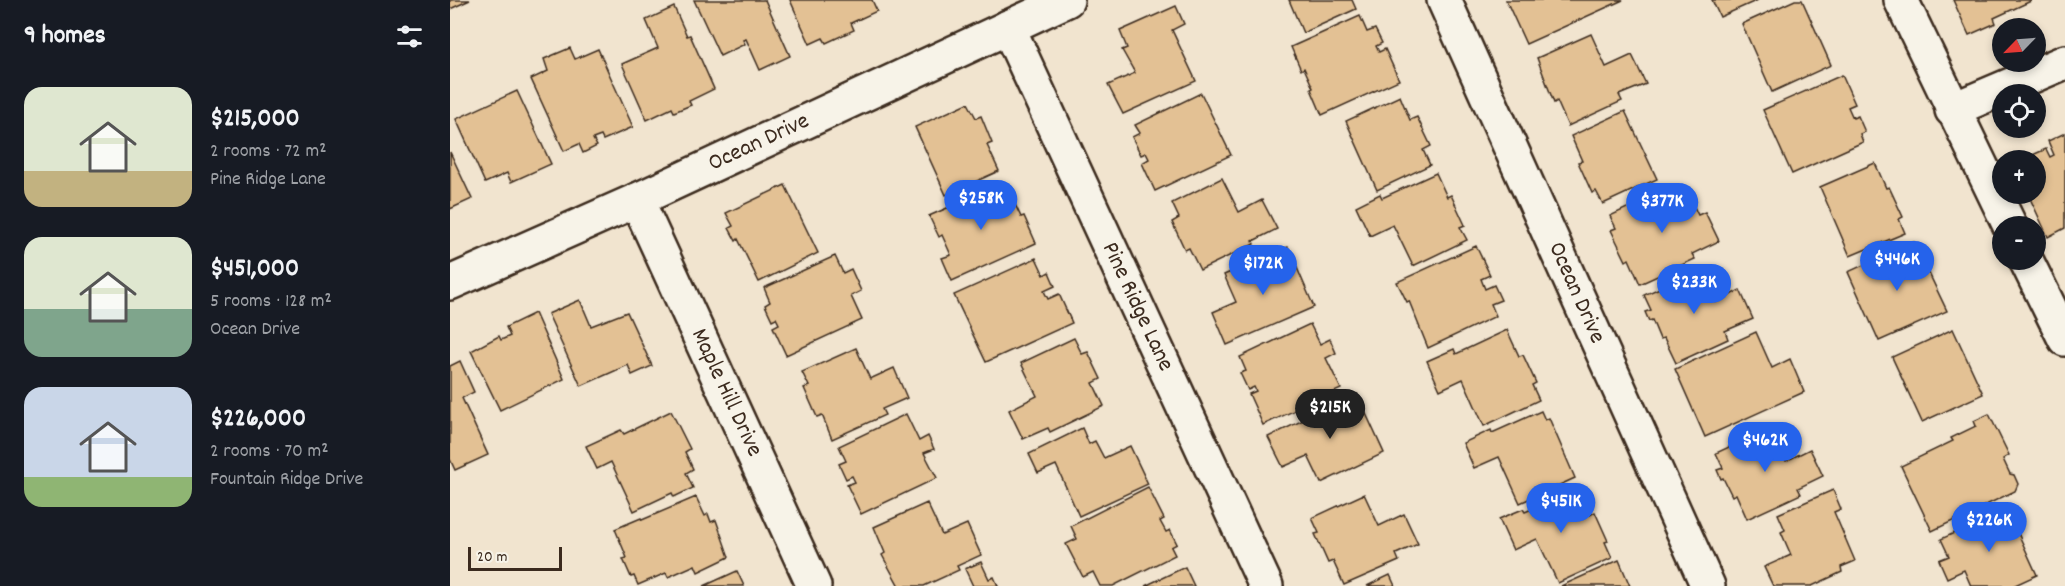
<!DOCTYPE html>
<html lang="en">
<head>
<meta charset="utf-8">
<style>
	body { margin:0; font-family:Dekko,sans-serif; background:#20242c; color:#f1f3f6; height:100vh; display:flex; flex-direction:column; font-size:22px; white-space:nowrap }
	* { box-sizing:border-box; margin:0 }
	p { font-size:20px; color:#9ea1a6 }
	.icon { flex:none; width:33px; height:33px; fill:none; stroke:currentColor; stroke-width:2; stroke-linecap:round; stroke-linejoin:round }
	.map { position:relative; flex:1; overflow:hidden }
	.side { display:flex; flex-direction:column; background:#171b24; width:450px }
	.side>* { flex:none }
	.needle { width:39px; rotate:245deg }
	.controls { position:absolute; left:1542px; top:18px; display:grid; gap:12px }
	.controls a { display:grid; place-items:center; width:54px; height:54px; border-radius:50%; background:#171b24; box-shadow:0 3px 9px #0003; font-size:30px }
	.scale { position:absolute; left:18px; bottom:15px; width:94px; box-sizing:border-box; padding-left:6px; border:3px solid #3b2a1e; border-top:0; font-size:16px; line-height:21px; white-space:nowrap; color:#3b2a1e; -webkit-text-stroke:4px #f7f3e8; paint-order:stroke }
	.price { position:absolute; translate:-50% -51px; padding:0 14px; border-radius:21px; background:#2563eb; color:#fff; font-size:20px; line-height:39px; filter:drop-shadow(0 2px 3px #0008) }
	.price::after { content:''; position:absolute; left:50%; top:36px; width:18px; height:14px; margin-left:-9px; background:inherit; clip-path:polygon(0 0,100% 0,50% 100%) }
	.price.selected { background:#222; color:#fff }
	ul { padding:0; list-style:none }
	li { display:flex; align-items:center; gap:18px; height:150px; padding:0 24px }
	li span { display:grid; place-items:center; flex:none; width:168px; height:120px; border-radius:18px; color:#555 }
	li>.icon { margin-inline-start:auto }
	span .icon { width:72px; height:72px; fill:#fffc; stroke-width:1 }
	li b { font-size:26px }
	h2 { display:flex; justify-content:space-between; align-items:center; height:72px; padding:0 24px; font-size:26px }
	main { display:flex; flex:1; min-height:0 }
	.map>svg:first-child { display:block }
</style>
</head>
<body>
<main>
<section class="side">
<h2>9 homes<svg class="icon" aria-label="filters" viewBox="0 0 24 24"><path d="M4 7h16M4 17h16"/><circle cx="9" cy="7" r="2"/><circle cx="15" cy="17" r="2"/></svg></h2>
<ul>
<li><span style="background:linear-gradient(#dfe7d0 70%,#c2b280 0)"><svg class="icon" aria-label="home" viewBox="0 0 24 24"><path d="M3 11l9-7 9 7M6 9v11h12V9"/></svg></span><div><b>$215,000</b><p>2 rooms · 72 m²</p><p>Pine Ridge Lane</p></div></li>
<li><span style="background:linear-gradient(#dfe7d0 60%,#7fa58c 0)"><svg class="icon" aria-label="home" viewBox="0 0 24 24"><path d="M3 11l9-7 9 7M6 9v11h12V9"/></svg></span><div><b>$451,000</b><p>5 rooms · 128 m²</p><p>Ocean Drive</p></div></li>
<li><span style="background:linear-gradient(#c9d6e8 75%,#8fb573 0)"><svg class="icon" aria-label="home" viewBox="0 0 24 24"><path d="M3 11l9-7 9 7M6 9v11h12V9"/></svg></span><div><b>$226,000</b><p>2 rooms · 70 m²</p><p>Fountain Ridge Drive</p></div></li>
</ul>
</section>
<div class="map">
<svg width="1615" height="586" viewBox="0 0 1615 586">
	<rect width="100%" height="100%" fill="#f1e4cf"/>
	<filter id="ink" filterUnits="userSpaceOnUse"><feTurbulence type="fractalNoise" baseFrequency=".0167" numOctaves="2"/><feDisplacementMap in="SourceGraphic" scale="12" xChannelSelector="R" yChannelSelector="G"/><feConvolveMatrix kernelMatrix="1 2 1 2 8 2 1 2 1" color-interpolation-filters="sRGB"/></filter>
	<g filter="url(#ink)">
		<g fill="#e3c194" stroke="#3b2a1e" stroke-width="1.5">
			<path d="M0 0H20L0 9Z"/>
			<path d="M244 0H315L340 56 310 70 296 39 293 40 295 44 270 56Z"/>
			<path d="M340 0H422L427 11 401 23 404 30 376 43 373 38 360 44Z"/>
			<path d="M839 0H902L906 9 853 33Z"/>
			<path d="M1056 0H1173L1076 44Z"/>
			<path d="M1262 0H1308L1270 17Z"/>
			<path d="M1345 0H1352L1381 65 1322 92 1292 24Z"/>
			<path d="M1503 0H1581V1L1544 18 1546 23 1519 35Z"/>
			<path d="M726 6 734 24 722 30 746 81 673 114 658 85 685 73 672 50 677 48 670 31Z"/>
			<path d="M224 7 237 36 240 35 264 89 239 101 241 105 224 112 222 108 197 120 172 64 208 48 196 20Z"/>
			<path d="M910 16 917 32 925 29 932 43 926 46 929 52 935 49 949 80 872 115 861 89 863 88 854 68 851 70 841 47Z"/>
			<path d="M1141 34 1156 67 1182 55 1196 84 1169 95 1172 101 1118 126 1107 101 1104 103 1087 58Z"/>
			<path d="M120 48 125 59 148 49 183 127 153 140 151 136 143 139 147 146 133 153 129 144 114 151 81 79 98 71 94 59Z"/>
			<path d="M1392 75 1405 104 1398 107 1403 118 1408 116 1415 132 1410 134 1413 142 1342 174 1313 110Z"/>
			<path d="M67 91 101 164 61 182 57 173 35 183 6 119Z"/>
			<path d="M751 93 781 155 705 191 692 163 699 159 696 153 691 155 682 137 690 133 685 125Z"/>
			<path d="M950 96 960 120 967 117 981 146 973 150 980 165 927 190 896 121Z"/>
			<path d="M518 103 526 118 531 116 542 143 537 145 549 171 496 195 465 127Z"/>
			<path d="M1175 111 1207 179 1153 204 1146 191 1142 193 1128 162 1132 161 1121 136Z"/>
			<path d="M1615 133V228L1598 237 1578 194H1586V160H1579L1578 157 1596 149 1600 157 1604 155 1598 141Z"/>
			<path d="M0 152 22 199 0 209Z"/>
			<path d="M1425 163 1436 188 1439 187 1453 217 1449 219 1455 233 1400 256 1370 187Z"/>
			<path d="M986 173 997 197 1001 195 1015 225 1010 227 1017 240 963 266 943 225 920 236 906 206 930 194 932 198Z"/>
			<path d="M772 178 789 212 812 200 827 229 803 241 804 244 750 270 739 248 735 250 722 222 729 218 722 203Z"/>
			<path d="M552 184 559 199 562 198 571 217 574 216 586 243 502 281 492 258 501 255 492 235 489 237 479 216Z"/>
			<path d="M335 185 368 253 309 282 288 239 286 241 279 228 283 226 276 213Z"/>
			<path d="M1234 186 1248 215 1255 212 1269 241 1242 254 1245 259 1190 284 1179 259 1176 261 1161 230 1166 228 1160 216 1213 191 1217 199 1224 196 1222 192Z"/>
			<path d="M1464 242 1497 311 1429 341 1398 272Z"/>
			<path d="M1026 246 1040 275 1031 279 1035 289 1044 285 1051 300 1041 304 1046 316 978 348 959 301 957 302 947 282Z"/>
			<path d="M838 247 864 307 777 345 763 312 786 302 774 275Z"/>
			<path d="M385 256 393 273 401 269 411 291 401 296 412 320 336 355 323 327 329 324 326 318 322 320 315 305 320 302 314 288Z"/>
			<path d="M586 258 594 275 599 272 605 286 594 291 598 299 609 294 622 323 536 362 504 295Z"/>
			<path d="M1251 269 1266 302 1290 290 1303 319 1275 331 1278 339 1226 363 1214 338 1210 339 1202 320 1199 321 1195 312 1201 310 1194 295Z"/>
			<path d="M130 300 141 326 177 312 202 366 182 375 178 365 131 386 98 314Z"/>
			<path d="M85 313 114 379 50 410 21 351 49 336 51 340 60 336 56 327Z"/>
			<path d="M860 324 870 344 880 339 886 353 876 358 891 389 813 425 799 394 806 391 804 387 798 390 790 373 796 371 790 357Z"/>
			<path d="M1503 329 1533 394 1472 422 1442 357Z"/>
			<path d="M1057 330 1069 356 1073 355 1086 383 1082 385 1089 400 1034 426 1013 379 990 390 977 361 1004 349 1006 354Z"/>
			<path d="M1306 332 1322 368 1340 359 1354 392 1255 437 1225 369Z"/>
			<path d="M624 338 632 354 638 352 651 379 643 383 654 406 600 432 598 428 573 439 559 410 587 396 571 363Z"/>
			<path d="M406 348 420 379 444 368 457 398 432 409 435 415 382 439 372 415 367 417 354 388 359 386 352 372Z"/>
			<path d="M10 361 24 392 12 398 38 455 5 470 0 459V366Z"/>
			<path d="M907 394 934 453 871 483 858 456 833 467 818 437Z"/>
			<path d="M221 411 240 449 235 452 243 469 236 473 243 488 224 497 222 493 184 511 161 462 147 469 136 446 171 430 174 434Z"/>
			<path d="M1091 411 1095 420 1099 418 1125 478 1070 503 1049 457 1024 468 1013 443 1041 430 1042 433Z"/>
			<path d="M456 414 469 441 478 436 484 449 474 453 487 478 411 514 397 485 405 482 402 476 396 479 389 464 396 461 389 446Z"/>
			<path d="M1539 414 1559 455 1553 459 1560 474 1564 475 1568 484 1565 491 1482 531 1451 466 1503 441 1501 438 1526 426 1524 421Z"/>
			<path d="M632 428 639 444 645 441 654 458 680 446 698 484 629 516 606 465 588 473 579 454Z"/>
			<path d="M1320 428 1336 461 1360 449 1373 476 1348 488 1351 494 1297 519 1286 494 1282 496 1273 478 1271 479 1267 470 1273 468 1266 453Z"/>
			<path d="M698 487 714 519 710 521 716 532 720 530 727 544 721 547 725 555 663 586H650L643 572 633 577 616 544 627 539 621 526Z"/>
			<path d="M1128 488 1140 515 1145 512 1158 541 1155 542 1162 558 1108 583 1087 539 1063 550 1049 519 1073 509 1075 512Z"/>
			<path d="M1383 490 1391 509 1384 512 1405 561 1391 567 1392 572 1362 586H1323L1314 567 1341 555 1331 532 1335 530 1328 514Z"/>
			<path d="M914 494 929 526 954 514 968 544 946 554 949 561 894 585 883 561 878 563 865 534 869 533 862 518Z"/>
			<path d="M246 497 255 516 258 514 261 522 266 520 279 557 248 572 245 565 218 577 216 573 188 585 184 576 181 577 173 559 177 558 165 529 191 518 192 520Z"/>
			<path d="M477 503 492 535 517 524 531 555 507 566 509 570 474 586H449L432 555 435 553 424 527Z"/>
			<path d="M1557 509 1587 575 1563 586H1521L1514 570 1497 578 1489 560 1499 556 1491 539Z"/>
			<path d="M1169 560 1180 586H1111Z"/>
			<path d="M531 562 539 579 544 577 548 586H523L515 569Z"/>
			<path d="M735 567 744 586H695Z"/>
			<path d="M287 571 294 586H254Z"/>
			<path d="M940 575 945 586H917Z"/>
		</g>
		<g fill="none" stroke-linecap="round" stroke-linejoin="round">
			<defs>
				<g id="minor">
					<path d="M994 0 1258 586"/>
					<path d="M1451 0 1560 226"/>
					<path d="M558 27 816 586"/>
					<path d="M1502 110 1615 62"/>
					<path d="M187 200 364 586"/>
					<path d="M1576 260 1615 339"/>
					<path d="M0 283 187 200 617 0"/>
				</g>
			</defs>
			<use href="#minor" stroke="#3b2a1e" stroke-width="38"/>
			<use href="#minor" stroke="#f7f3e8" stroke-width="33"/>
		</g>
	</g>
	<g text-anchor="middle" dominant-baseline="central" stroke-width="4.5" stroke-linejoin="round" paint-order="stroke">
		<g font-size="24" fill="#3b2a1e" stroke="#f7f3e8">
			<text transform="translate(309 143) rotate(-25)">Ocean Drive</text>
			<text transform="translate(1126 293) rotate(66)">Ocean Drive</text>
			<text transform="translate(687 307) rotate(65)">Pine Ridge Lane</text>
			<text transform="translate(276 393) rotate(65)">Maple Hill Drive</text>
		</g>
	</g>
</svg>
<div class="controls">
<a><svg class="needle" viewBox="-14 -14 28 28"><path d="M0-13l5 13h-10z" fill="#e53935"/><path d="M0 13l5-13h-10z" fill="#9ea1a6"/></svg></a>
<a><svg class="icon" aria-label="locate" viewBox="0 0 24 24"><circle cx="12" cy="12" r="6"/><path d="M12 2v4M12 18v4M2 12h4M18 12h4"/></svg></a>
<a>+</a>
<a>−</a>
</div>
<div class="scale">20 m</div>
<b class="price" style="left:531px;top:231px">$258K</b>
<b class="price" style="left:1212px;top:234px">$377K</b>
<b class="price" style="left:1447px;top:292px">$446K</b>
<b class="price" style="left:813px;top:296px">$172K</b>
<b class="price" style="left:1244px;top:315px">$233K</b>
<b class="price selected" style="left:880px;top:440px">$215K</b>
<b class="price" style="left:1315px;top:473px">$462K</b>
<b class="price" style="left:1111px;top:534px">$451K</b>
<b class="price" style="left:1539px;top:553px">$226K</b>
</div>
</main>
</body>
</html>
